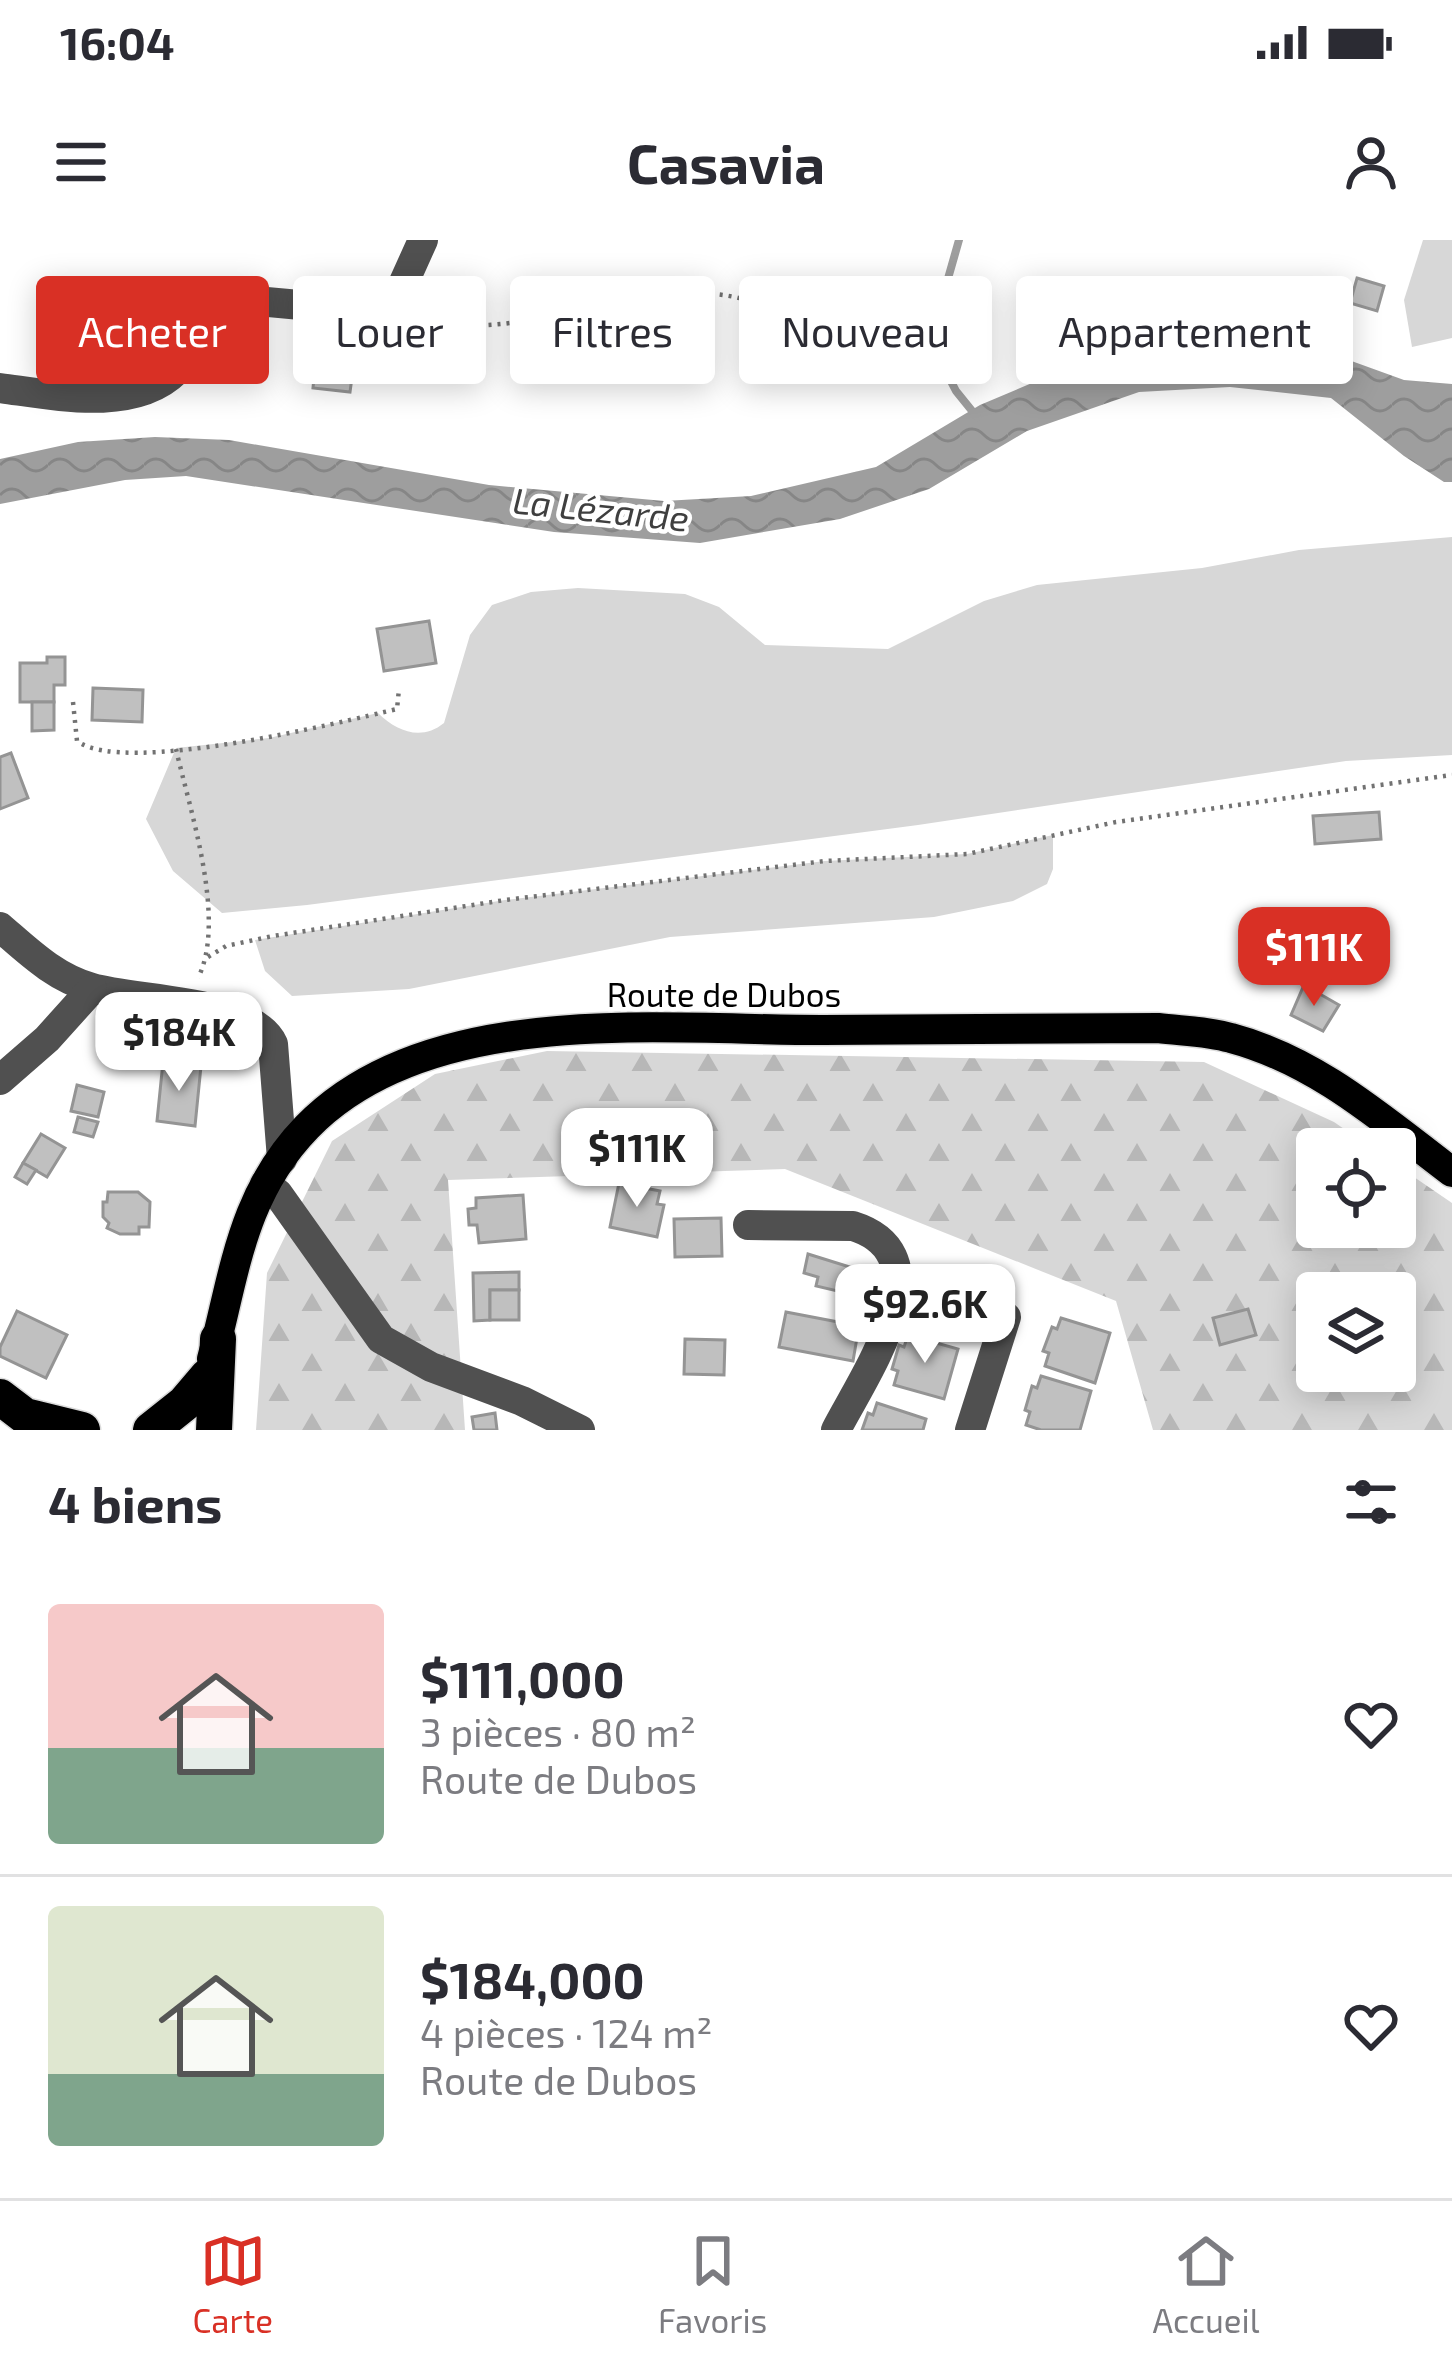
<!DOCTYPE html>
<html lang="fr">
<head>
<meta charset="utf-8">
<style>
	body { margin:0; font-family:"Exo 2",sans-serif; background:#f7f7f7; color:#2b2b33; height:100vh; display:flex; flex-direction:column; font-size:45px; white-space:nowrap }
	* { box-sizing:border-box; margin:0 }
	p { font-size:39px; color:#7c7c81 }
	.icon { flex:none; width:66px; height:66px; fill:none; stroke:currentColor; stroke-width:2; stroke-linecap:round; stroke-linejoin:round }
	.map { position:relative; height:1190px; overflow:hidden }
	.sheet { display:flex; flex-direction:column; background:#fff; flex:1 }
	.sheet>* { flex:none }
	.top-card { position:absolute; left:36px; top:36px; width:1380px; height:108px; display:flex; gap:24px }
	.controls { position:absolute; left:1296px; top:888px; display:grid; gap:24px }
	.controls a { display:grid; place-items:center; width:120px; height:120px; border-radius:12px; background:#fff; box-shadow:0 6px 30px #0003; font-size:60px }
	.price { position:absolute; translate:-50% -102px; padding:0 27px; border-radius:24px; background:#fff; color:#222; font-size:39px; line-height:78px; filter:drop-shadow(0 3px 6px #0008) }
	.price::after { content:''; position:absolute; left:50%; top:72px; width:36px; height:27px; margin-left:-18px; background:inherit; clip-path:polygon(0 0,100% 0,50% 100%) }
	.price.current { background:#d93025; color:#fff }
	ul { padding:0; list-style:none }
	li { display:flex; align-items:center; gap:36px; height:300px; padding:0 48px }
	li+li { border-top:3px solid #e1e1e2 }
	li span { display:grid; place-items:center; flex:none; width:336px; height:240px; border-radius:12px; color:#555 }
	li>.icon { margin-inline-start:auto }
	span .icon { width:144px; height:144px; fill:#fffc; stroke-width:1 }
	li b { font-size:51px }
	h2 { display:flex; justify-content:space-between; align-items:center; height:144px; padding:0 48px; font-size:51px }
	.pill { padding:0 42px; border-radius:12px; background:#fff; box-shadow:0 6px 30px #0003; font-size:42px; line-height:108px }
	.pill.current { background:#d93025; color:#fff }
	.status { display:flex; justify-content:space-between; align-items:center; height:84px; padding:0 60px; background:#fff; direction:ltr }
	.status svg { height:33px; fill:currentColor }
	header { display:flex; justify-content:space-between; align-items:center; height:156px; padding:0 48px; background:#fff; font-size:54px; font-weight:700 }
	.menu { display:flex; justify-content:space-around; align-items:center; height:168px; border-top:3px solid #e1e1e2; background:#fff; font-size:33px; color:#7c7c81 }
	.menu a { display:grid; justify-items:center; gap:6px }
	.menu .current { color:#d93025 }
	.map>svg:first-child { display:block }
</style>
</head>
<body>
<div class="status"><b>16:04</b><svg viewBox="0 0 49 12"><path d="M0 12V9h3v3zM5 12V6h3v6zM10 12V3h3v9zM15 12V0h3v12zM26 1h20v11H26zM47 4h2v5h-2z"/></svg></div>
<header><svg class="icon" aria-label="menu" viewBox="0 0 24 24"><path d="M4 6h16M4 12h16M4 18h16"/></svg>Casavia<svg class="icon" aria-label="person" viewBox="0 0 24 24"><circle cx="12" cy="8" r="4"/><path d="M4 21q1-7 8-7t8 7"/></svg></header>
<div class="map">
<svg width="1452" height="1190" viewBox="0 0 1452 1190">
	<defs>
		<pattern id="forest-firs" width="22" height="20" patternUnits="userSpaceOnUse" patternTransform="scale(3)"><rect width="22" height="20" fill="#d7d7d7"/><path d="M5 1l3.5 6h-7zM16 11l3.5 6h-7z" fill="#b7b7b7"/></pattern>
		<pattern id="water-waves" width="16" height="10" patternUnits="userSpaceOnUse" patternTransform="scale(3)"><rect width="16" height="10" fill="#9e9e9e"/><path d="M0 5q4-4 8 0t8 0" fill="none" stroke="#868686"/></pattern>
	</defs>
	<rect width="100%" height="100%" fill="#fff"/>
	<g fill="#d7d7d7">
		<path d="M1423 0H1452V98L1412 107 1404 60Z"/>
		<path d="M1452 297V515L1346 521 918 585 307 665 222 673 173 631 146 579 176 508 269 498 378 473C397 492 422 501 444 483L470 395 492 365 531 352 578 348 685 354 719 367 765 405 888 409 984 361 1037 345 1202 328 1299 310Z"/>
		<path d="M1053 595V629L1047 644 1013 661 934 677 670 697 409 749 292 756 265 731 255 700 505 660 825 621 967 614Z"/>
	</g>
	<path fill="url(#forest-firs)" fill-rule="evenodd" d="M547 811 1204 822 1334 882 1373 909H1317V987H1395V924L1452 963V1190H1153L1116 1061 785 929 448 940 465 1190H256L267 1033 332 901 435 834ZM1317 1053H1395V1131H1317Z"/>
	<path fill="url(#water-waves)" d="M1202 87 1310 106 1404 140 1452 144V242H1444L1404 216 1331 158 1230 147 1139 152 1027 191 929 249 840 279 700 303 554 292 186 236 125 240 0 264V219L78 202 155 197 229 200 489 245 664 261 751 256 876 227 980 165 1079 123Z"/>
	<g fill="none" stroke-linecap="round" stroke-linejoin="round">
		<path stroke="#9e9e9e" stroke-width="8" d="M959 0 945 49 941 122 956 151 977 177"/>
	</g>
	<g fill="#c0c0c0" stroke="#949494" stroke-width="3">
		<path d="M1357 38 1384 46 1377 71 1350 63Z"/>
		<path d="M119 74 153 78 151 99 117 96Z"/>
		<path d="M227 75 263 80 257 132 220 128Z"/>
		<path d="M51 76 91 81 87 115 61 112 59 123 45 121Z"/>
		<path d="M61 112 87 115 85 127 59 123Z"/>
		<path d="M315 126 353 130 350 152 313 148Z"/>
		<path d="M429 381 436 423 384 431 377 389Z"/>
		<path d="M47 417H65V445H54V462H20V423H47Z"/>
		<path d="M93 448 143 450 142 482 92 480Z"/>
		<path d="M32 462H54V490L32 491Z"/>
		<path d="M11 513 28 558 0 569V517Z"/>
		<path d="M1379 572 1381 599 1315 604 1313 576Z"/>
		<path d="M1304 745 1339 765 1323 791 1291 775Z"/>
		<path d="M163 822 201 826 195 886 157 881Z"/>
		<path d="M77 845 104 852 98 877 71 871Z"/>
		<path d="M78 877 98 882 93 897 74 892Z"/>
		<path d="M41 894 65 908 47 937 23 923Z"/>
		<path d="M23 923 36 930 27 944 15 937Z"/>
		<path d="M619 943 660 951 657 964 664 965 657 997 610 987Z"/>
		<path d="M108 952H138L150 962 149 987H139V994H120L107 988 109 983 103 977V962H107Z"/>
		<path d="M523 955 526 999 479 1003 477 985H469L468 969 476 968V958Z"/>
		<path d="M721 978 722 1016 675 1017 674 979Z"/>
		<path d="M808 1014 853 1028 846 1053 816 1046 818 1037 804 1033Z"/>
		<path d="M519 1032V1050H490V1080L474 1081 473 1033Z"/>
		<path d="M928 1035 978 1049 964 1100 914 1084 917 1070 912 1069 919 1045 924 1047Z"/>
		<rect x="490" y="1050" width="29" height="30"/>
		<path d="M1248 1069 1256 1095 1220 1105 1213 1078Z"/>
		<path d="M17 1071 67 1095 46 1138 0 1116V1107Z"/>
		<path d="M786 1072 859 1086 853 1121 779 1107Z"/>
		<path d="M1061 1078 1110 1093 1095 1143 1045 1126 1049 1113 1043 1111 1052 1087 1057 1089Z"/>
		<path d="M908 1095 958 1109 944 1159 894 1145 898 1131 892 1129 899 1105 904 1107Z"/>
		<path d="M685 1099 725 1100 724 1135 684 1134Z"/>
		<path d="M1041 1136 1091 1151 1080 1190H1041L1026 1185 1030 1172 1025 1170 1032 1146 1037 1148Z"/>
		<path d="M877 1163 926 1179 923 1190H862L868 1173 873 1175Z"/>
		<path d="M495 1173 497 1190H474L472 1177Z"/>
	</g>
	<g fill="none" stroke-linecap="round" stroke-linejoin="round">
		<defs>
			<path id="major" d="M212 1119C235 1033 241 955 307 887 429 762 661 790 821 790 933 789 1045 789 1158 788 1182 791 1208 791 1231 798 1317 821 1382 879 1452 932"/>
			<g id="highway">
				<path d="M0 1157 25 1176 82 1190"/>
				<path d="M151 1190 185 1163 208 1136"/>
				<path d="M214 1190 218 1099"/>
			</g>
		</defs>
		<use href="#major" stroke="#dbdbdb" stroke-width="33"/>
		<use href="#highway" stroke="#dbdbdb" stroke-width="39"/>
		<g stroke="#727272" stroke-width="4.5" stroke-dasharray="3 6" stroke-linecap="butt">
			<path d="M417 79C532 107 640 32 743 59"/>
			<path d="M73 462 77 501C124 536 337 483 397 469L399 449"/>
			<path d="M176 509C190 571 227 680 198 738"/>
			<path d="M208 717 226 706 273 696 505 660 825 621 967 614 1116 582 1452 535"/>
		</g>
		<g stroke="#505050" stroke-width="30">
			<path d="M0 148C53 155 134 173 176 131L181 63 192 55 365 71 389 66 396 60 423 0"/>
			<path d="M0 687C29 712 54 737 92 748 135 761 253 759 273 804L282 919"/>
			<path d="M0 840 47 799 92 749"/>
			<path d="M265 944 278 954 381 1099 431 1127 522 1161 580 1190"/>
			<path d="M748 985 853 986C949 1016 863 1137 836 1190"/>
			<path d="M970 1190 1006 1077"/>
		</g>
		<use href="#major" stroke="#000" stroke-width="30"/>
		<use href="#highway" stroke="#000" stroke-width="36"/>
	</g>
	<g text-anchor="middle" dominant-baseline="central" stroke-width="9" stroke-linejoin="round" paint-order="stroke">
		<g font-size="33" fill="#000" stroke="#fff">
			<text x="724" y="754">Route de Dubos</text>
		</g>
		<g font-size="36" font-style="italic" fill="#3f3f3f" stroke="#fff">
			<text transform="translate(601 268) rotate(6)">La Lézarde</text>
		</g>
	</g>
</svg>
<div class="controls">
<a><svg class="icon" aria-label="locate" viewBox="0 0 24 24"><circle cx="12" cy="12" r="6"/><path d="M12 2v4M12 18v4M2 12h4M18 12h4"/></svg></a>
<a><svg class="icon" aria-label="layers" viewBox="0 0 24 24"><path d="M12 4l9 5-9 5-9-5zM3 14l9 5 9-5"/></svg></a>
</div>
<b class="price current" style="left:1314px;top:769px">$111K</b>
<b class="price" style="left:179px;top:854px">$184K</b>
<b class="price" style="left:637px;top:970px">$111K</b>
<b class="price" style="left:925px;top:1126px">$92.6K</b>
<div class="top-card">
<a class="pill current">Acheter</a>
<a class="pill">Louer</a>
<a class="pill">Filtres</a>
<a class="pill">Nouveau</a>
<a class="pill">Appartement</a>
</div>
</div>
<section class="sheet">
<h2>4 biens<svg class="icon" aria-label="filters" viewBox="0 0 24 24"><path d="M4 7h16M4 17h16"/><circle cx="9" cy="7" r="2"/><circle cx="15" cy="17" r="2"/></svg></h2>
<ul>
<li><span style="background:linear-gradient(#f6c9c9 60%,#7fa58c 0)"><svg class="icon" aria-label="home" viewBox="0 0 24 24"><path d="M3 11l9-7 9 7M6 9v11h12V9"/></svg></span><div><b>$111,000</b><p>3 pièces · 80 m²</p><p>Route de Dubos</p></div><svg class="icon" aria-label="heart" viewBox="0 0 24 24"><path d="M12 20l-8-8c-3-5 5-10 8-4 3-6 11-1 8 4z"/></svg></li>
<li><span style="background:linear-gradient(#dfe7d0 70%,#7fa58c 0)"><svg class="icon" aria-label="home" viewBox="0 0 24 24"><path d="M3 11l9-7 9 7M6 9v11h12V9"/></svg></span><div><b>$184,000</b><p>4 pièces · 124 m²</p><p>Route de Dubos</p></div><svg class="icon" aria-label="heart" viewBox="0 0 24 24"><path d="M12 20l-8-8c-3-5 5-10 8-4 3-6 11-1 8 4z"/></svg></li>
</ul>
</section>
<nav class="menu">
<a class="current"><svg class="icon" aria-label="map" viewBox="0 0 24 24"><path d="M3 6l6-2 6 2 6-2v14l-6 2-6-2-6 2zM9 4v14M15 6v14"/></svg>Carte</a>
<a><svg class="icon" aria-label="saved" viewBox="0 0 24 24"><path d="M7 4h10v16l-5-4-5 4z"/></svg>Favoris</a>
<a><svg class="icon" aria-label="home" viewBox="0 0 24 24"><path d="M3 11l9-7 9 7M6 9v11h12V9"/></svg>Accueil</a>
</nav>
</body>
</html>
